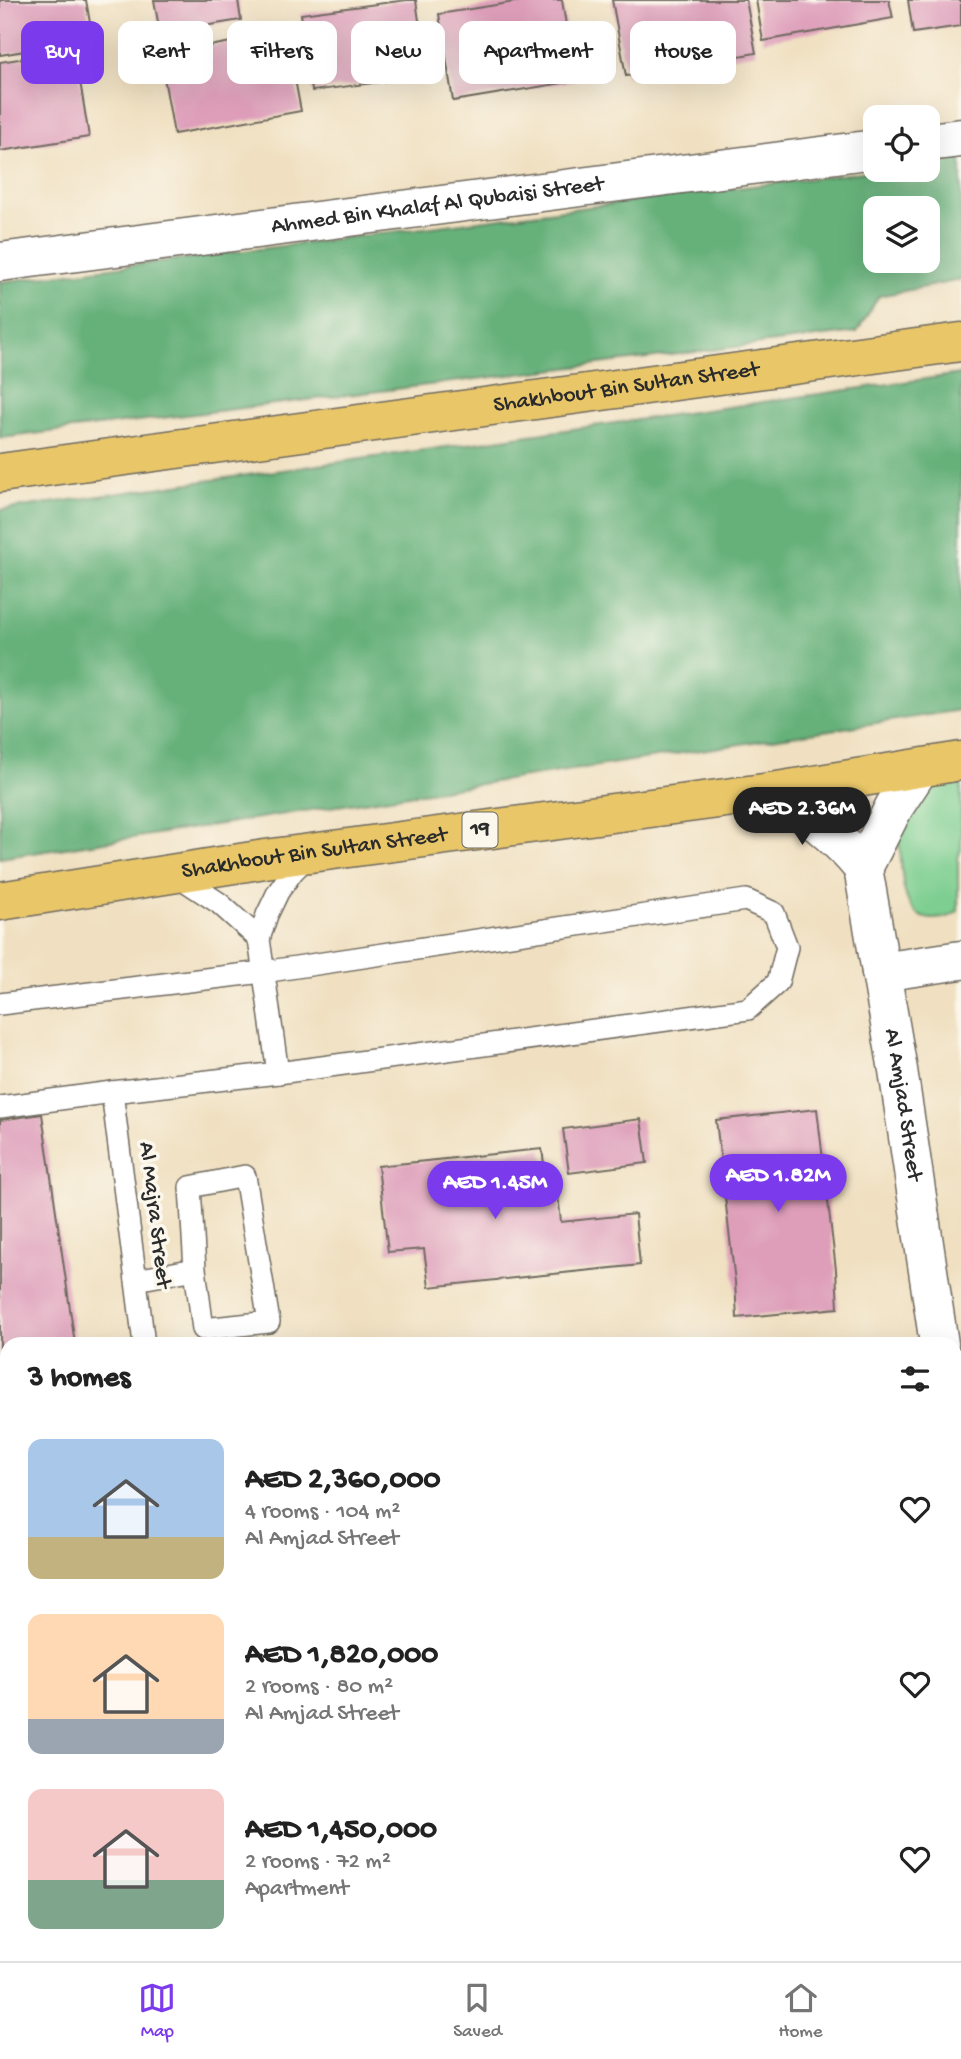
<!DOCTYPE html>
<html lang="en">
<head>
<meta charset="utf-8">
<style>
	body { margin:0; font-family:"Gochi Hand",sans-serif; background:#f6f6f6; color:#222; height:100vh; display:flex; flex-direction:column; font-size:26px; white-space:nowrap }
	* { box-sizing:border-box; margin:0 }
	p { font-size:23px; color:#767676 }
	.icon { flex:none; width:38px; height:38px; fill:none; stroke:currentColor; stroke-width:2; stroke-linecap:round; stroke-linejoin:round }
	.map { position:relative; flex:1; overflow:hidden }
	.sheet { position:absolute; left:0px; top:1337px; width:962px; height:625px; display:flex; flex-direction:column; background:#fff; border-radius:21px 21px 0 0; box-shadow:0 7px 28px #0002 }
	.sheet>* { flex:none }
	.guide { position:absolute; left:21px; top:21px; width:920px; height:63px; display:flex; gap:14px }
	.tools { position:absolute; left:863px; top:105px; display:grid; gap:14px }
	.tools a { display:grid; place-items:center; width:77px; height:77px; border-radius:14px; background:#fff; box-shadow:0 7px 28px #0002; font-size:35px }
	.price { position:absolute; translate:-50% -60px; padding:0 16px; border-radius:24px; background:#7c3aed; color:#fff; font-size:23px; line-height:46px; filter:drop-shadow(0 2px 4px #0008) }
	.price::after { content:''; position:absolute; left:50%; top:42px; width:21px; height:16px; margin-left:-10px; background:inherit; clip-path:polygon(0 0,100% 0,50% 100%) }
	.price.current { background:#222; color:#fff }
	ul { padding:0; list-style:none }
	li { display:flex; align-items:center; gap:21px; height:175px; padding:0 28px }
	li span { display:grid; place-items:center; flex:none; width:196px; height:140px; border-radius:14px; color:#555 }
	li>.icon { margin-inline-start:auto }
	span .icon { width:84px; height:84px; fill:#fffc; stroke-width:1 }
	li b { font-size:30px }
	h2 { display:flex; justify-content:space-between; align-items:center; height:84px; padding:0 28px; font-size:30px }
	.chip { padding:0 24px; border-radius:14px; background:#fff; box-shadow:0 7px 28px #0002; font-size:24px; line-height:63px }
	.chip.current { background:#7c3aed; color:#fff }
	.menu { display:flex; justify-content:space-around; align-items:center; height:98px; border-top:2px solid #e0e0e0; background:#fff; font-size:19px; color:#767676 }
	.menu a { display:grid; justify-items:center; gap:4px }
	.menu .current { color:#7c3aed }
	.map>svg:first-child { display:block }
</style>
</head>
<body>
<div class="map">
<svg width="961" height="1961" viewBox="0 0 961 1961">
	<rect width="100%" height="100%" fill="#fbf7ec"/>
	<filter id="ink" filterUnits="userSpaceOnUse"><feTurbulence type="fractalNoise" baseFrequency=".0143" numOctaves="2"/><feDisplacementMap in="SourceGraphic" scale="14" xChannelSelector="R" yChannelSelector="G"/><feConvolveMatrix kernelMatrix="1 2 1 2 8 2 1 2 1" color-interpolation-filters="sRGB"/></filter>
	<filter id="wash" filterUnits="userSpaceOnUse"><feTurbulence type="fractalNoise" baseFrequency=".00686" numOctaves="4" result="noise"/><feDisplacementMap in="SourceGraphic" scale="28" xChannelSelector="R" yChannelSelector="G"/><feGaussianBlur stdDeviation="1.57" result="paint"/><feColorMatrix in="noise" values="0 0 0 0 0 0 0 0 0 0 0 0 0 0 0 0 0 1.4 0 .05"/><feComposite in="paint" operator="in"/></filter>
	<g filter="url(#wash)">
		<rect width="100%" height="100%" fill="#f0e0c1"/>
		<path fill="#7dce90" stroke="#547c5e" stroke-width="2" d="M961 772V849L958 858V911C949 918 945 918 934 919 904 920 902 881 901 860 900 848 897 834 898 822 900 794 937 775 961 772Z"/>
		<g fill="#66b17a" stroke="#486e52" stroke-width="2" fill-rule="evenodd">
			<path d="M961 159V280L879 296 857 332 0 438V282L878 170H928V163ZM875 208H928V261H875Z"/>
			<path d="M961 374V710L0 858V510Z"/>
		</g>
		<g id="blocks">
			<g fill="#de9eba">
				<path d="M0 0H86L93 40 0 55Z"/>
				<path d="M154 0H238L241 20 160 33Z"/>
				<path d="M407 0H416L427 76 312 91 301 14Z"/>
				<path d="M527 0H562L575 81 453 101 439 14Z"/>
				<path d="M612 0H746L756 53 626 76Z"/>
				<path d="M756 0H889L893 18 763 41Z"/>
				<path d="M908 0H961V26L913 33Z"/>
				<path d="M286 32 301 111 174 134 160 55Z"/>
				<path d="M75 50 89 137 0 151V62Z"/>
				<path d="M817 1109 836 1270 838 1308 737 1318 735 1282 716 1120Z"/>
				<path d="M42 1114 75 1344H7V1578H0V1120Z"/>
				<path d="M641 1119 647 1163 569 1173 563 1129Z"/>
				<path d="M542 1149 546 1178 556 1177 561 1222 635 1214 640 1265 429 1287 424 1249 388 1252 378 1166Z"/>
				<path d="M7 1767V1904L0 1905V1768Z"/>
				<path d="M293 1955H793L794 1961H294Z"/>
			</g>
		</g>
	</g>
	<g filter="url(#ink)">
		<use href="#blocks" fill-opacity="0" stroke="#706a60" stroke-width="2"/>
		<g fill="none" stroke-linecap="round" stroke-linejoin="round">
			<defs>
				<g id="lane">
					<path d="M175 874 219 903 259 939"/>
					<path d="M0 1004 263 972 746 900 774 913 787 947 778 982 748 1009 278 1073 112 1092 0 1107"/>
					<path d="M278 1073 259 939 267 915 278 892 293 871 310 854"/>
					<path d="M112 1092 144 1344"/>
					<path d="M136 1280 195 1269 203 1329 269 1322 245 1176 190 1187 195 1269"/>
					<path d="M220 1955 221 1961"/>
				</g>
				<g id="street">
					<path d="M928 142 961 138"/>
					<path id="s1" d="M0 262 875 149"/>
					<path id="s2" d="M771 792C808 812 837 836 863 868L898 1070 939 1344"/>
					<path d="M863 868 894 807 919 769"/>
					<path d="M881 972 961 960"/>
					<path d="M956 1461 961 1502"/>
				</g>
				<g id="primary">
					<path id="s3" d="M0 473 961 342"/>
					<path id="s4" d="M0 901 265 859 771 792 961 761"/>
				</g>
			</defs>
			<use href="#lane" stroke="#706a60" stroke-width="24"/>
			<use href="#street" stroke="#706a60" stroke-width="41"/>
			<use href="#primary" stroke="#706a60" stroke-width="41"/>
			<use href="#lane" stroke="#fff" stroke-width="21"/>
			<use href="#street" stroke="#fff" stroke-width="38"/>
			<use href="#primary" stroke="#e9c769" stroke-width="38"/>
		</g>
	</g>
	<g text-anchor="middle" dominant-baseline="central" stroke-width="7" stroke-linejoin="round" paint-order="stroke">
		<rect fill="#fbf7ec" stroke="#696865" stroke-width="2" x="462.5" y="812.5" width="35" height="35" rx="5"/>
		<g font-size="21" font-weight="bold" fill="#2b2b2b">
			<text x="480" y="830">19</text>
		</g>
		<g font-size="23" fill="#2b2b2b" stroke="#fbf7ec">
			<text stroke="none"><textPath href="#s1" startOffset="441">Ahmed Bin Khalaf Al Qubaisi Street</textPath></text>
			<text stroke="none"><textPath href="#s3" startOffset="632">Shakhbout Bin Sultan Street</textPath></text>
			<text stroke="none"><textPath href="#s4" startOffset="318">Shakhbout Bin Sultan Street</textPath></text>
			<text stroke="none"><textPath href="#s2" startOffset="360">Al Amjad Street</textPath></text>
			<text transform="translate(154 1215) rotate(83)">Al Majra Street</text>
		</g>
	</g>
</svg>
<div class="tools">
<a><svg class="icon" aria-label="locate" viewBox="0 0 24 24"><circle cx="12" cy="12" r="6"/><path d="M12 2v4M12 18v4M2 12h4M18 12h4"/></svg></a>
<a><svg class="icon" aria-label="layers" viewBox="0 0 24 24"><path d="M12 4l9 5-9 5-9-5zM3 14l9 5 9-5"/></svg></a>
</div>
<b class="price current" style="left:802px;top:847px">AED 2.36M</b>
<b class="price" style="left:778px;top:1214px">AED 1.82M</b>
<b class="price" style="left:495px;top:1221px">AED 1.45M</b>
<div class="guide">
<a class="chip current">Buy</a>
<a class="chip">Rent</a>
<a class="chip">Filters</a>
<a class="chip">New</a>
<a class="chip">Apartment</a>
<a class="chip">House</a>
</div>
<section class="sheet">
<h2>3 homes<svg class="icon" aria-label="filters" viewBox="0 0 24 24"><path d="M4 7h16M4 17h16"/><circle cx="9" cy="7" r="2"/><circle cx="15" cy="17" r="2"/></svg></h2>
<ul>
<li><span style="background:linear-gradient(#a9c7e8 70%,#c2b280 0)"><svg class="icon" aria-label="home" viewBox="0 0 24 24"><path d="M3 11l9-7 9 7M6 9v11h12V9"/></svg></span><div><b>AED 2,360,000</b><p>4 rooms · 104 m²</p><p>Al Amjad Street</p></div><svg class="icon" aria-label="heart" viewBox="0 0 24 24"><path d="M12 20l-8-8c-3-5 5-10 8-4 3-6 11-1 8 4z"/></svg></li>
<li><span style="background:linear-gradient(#ffd9b3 75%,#9aa5b1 0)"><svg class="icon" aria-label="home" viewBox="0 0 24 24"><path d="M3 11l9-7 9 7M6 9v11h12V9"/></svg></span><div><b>AED 1,820,000</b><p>2 rooms · 80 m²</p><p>Al Amjad Street</p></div><svg class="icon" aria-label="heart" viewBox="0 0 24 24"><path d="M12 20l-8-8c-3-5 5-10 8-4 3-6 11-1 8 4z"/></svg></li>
<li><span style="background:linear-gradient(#f6c9c9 65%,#7fa58c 0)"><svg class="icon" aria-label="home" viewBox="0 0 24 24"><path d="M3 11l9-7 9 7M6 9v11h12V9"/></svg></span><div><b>AED 1,450,000</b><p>2 rooms · 72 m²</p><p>Apartment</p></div><svg class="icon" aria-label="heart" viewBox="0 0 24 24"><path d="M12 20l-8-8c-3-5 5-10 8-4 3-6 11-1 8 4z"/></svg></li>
</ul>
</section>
</div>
<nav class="menu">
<a class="current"><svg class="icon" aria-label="map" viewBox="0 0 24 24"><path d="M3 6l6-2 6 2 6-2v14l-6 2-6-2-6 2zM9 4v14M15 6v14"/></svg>Map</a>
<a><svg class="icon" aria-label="saved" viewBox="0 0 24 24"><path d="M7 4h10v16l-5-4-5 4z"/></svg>Saved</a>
<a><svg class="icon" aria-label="home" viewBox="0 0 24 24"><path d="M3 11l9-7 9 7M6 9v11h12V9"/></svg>Home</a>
</nav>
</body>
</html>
